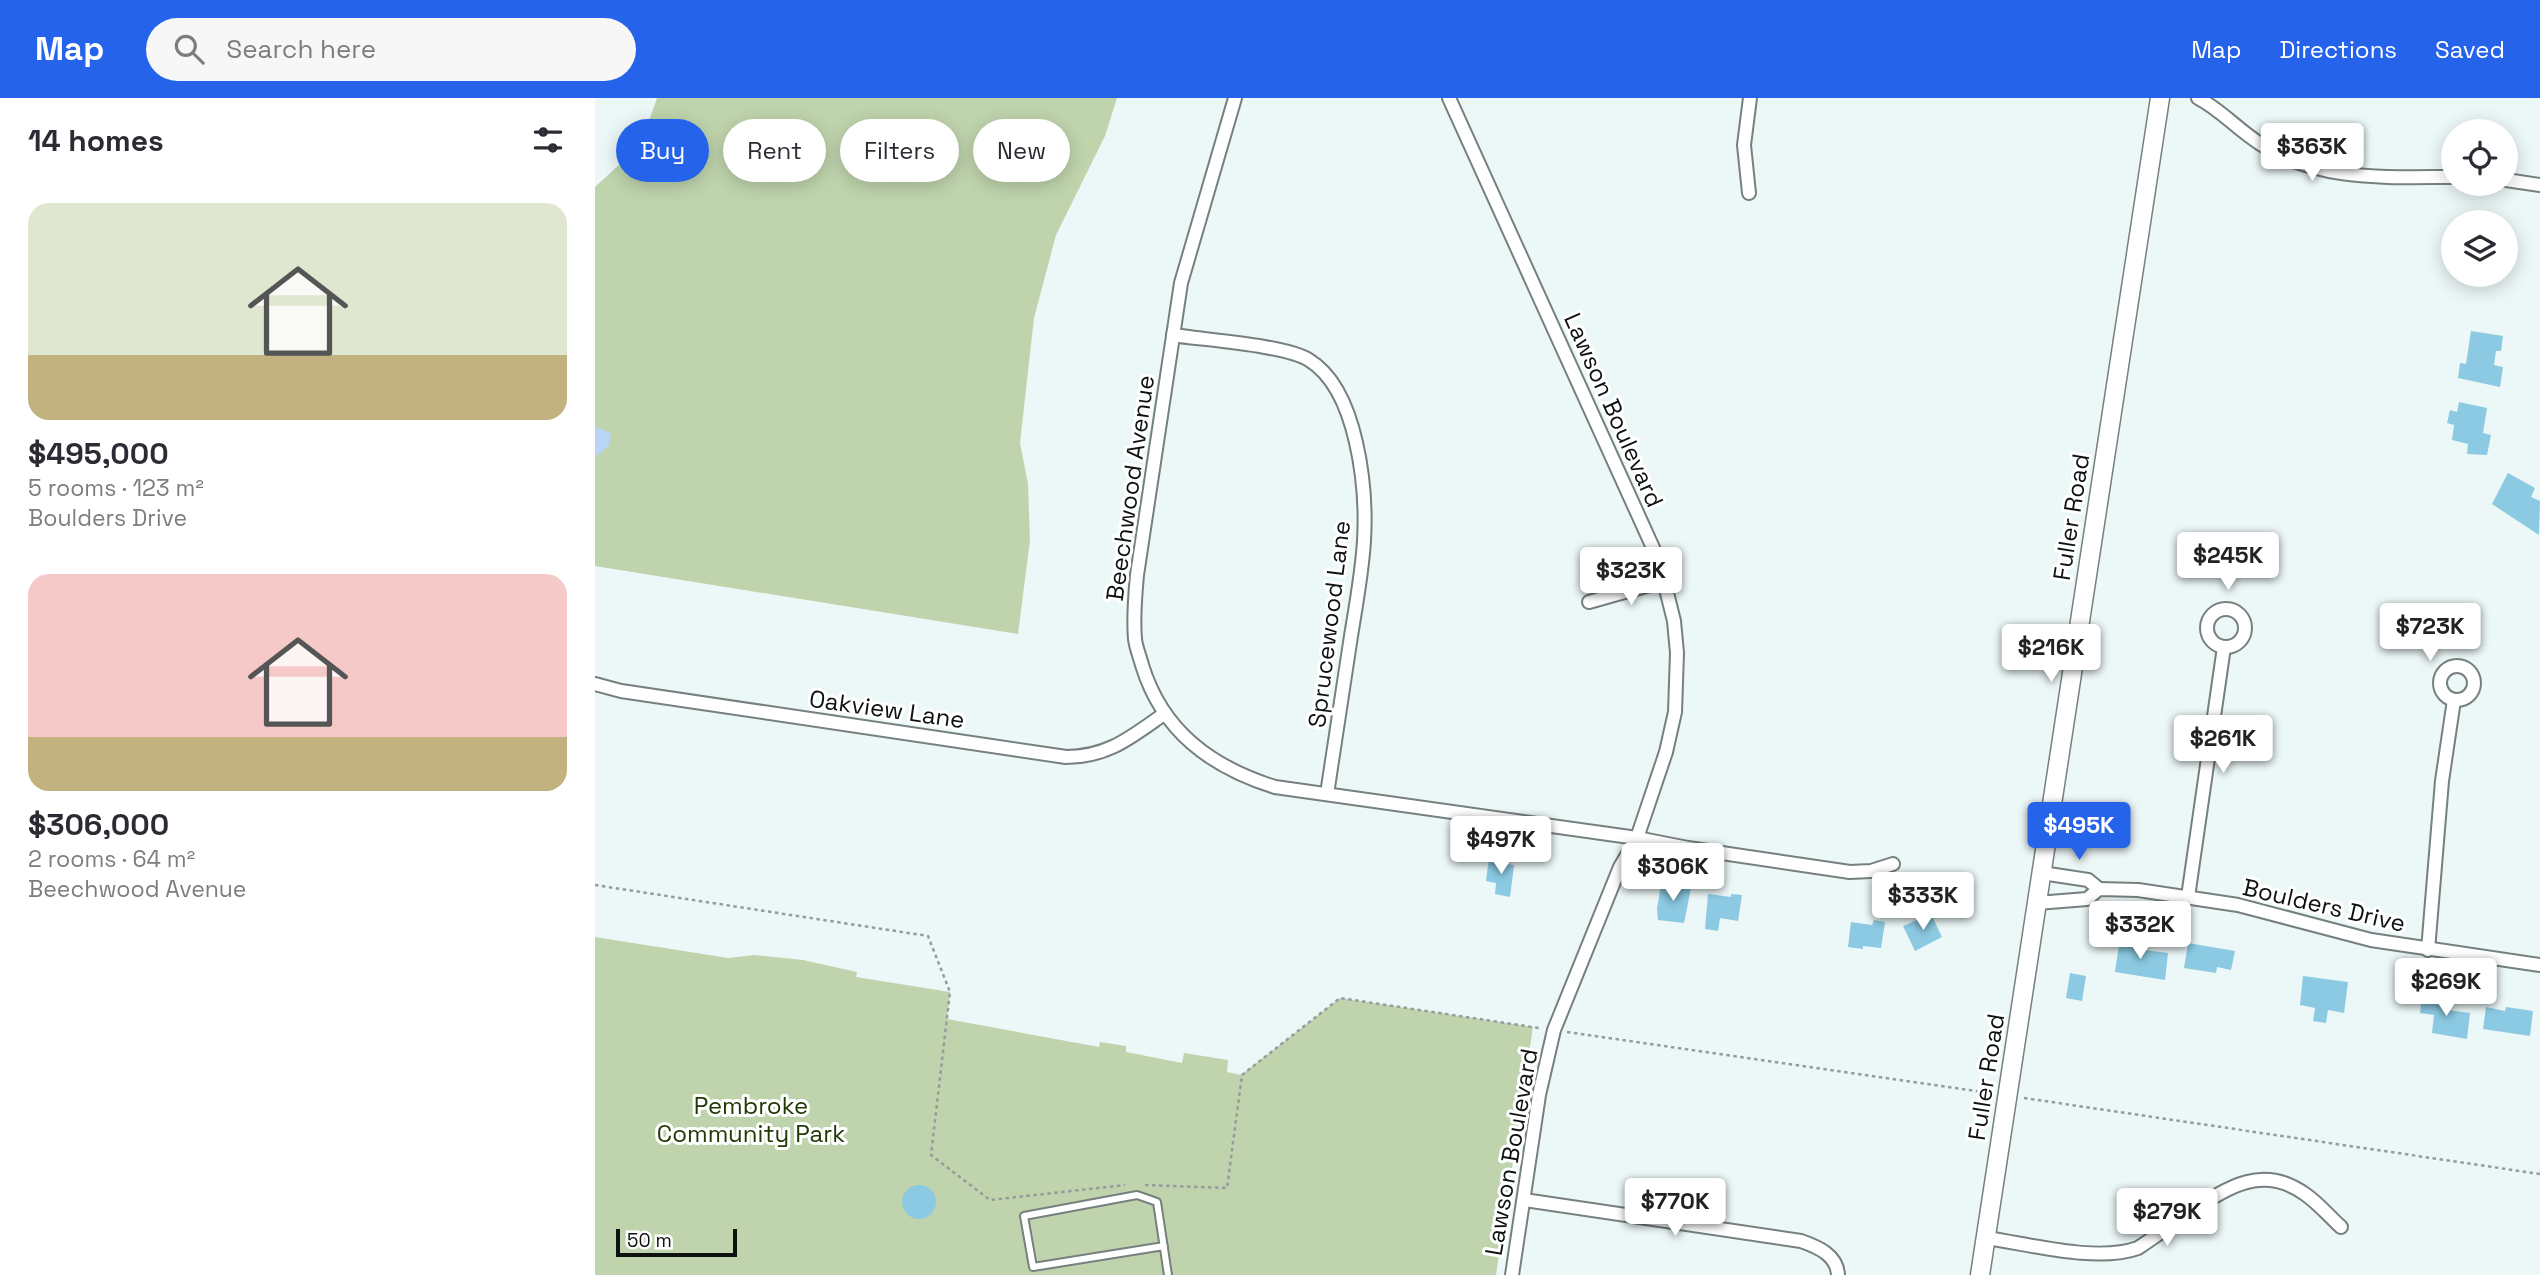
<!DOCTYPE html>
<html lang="en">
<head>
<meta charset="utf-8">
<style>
	body { margin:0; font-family:"Space Grotesk",sans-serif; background:#f7f7f7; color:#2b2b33; height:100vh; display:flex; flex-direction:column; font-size:26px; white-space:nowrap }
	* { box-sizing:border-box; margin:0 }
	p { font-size:23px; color:#7c7c81 }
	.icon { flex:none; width:38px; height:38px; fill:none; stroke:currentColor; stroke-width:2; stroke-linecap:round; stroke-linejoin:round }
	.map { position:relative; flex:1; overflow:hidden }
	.sheet { display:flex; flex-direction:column; background:#fff; width:595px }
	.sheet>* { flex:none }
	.top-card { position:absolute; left:21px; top:21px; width:665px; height:63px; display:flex; gap:14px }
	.buttons { position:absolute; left:1846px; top:21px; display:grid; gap:14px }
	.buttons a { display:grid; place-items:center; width:77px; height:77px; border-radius:50%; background:#fff; box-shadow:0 4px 18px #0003; font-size:35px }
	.scale { position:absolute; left:21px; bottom:18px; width:121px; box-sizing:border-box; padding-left:7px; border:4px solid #0d1110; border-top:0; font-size:19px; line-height:24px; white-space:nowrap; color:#0d1110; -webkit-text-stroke:5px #fff; paint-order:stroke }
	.price { position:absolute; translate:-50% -60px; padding:0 16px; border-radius:7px; background:#fff; color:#222; font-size:23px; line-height:46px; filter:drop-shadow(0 2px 4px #0008) }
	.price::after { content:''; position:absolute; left:50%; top:42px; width:21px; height:16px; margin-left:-10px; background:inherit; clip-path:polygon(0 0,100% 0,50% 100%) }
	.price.active { background:#2563eb; color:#fff }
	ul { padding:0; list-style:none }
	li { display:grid; align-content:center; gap:14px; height:371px; padding:0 28px }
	li span { display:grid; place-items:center; height:217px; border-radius:21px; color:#555 }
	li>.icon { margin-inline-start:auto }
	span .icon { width:126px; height:126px; fill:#fffc; stroke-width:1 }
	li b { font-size:30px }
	h2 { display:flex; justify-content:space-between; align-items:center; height:84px; padding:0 28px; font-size:30px }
	.chip { padding:0 24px; border-radius:32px; background:#fff; box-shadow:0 4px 18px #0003; font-size:24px; line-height:63px }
	.chip.active { background:#2563eb; color:#fff }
	header { display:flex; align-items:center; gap:42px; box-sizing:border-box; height:98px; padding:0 35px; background:#2563eb; color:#fff }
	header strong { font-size:33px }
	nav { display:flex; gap:38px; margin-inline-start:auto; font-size:24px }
	.search { width:490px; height:63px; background:#f7f7f7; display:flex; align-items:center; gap:18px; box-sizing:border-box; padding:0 24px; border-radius:38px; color:#7c7c81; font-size:26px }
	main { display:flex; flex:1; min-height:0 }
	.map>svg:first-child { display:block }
</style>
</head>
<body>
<header>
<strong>Map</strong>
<div class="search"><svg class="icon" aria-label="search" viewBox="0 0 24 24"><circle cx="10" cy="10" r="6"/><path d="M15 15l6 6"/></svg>Search here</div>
<nav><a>Map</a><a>Directions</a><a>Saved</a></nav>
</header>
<main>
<section class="sheet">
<h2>14 homes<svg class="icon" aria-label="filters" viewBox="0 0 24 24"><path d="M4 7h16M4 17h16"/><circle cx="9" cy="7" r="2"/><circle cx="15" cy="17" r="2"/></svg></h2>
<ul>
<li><span style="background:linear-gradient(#dfe7d0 70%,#c2b280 0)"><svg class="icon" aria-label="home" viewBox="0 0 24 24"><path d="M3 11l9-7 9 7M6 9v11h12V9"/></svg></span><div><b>$495,000</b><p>5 rooms · 123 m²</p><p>Boulders Drive</p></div></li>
<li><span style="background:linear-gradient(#f6c9c9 75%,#c2b280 0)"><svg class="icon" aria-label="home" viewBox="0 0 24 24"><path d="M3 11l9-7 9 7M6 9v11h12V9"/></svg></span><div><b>$306,000</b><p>2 rooms · 64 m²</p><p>Beechwood Avenue</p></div></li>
</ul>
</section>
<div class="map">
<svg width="1945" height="1177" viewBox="0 0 1945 1177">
	<rect width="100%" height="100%" fill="#ecf7f7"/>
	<g fill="#bfd4ad">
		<path d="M62 0H522L510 38 461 137 439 220 425 345 433 386 435 442 423 536 0 468V89L26 65 55 20Z"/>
		<path d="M0 839 133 860 159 857 208 862 262 874 261 879 355 894 352 921 504 949 505 944 531 948V954L587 965 589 955 633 962 632 974 646 977 745 900 938 929 901 1177H0Z"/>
	</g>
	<path fill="#b8d4f7" d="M0 329 16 335 14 348 0 359Z"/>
	<g fill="#8bcae2">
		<path d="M1876 233 1908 238 1906 253H1901L1899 267 1908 269 1905 289 1863 280 1865 265 1871 266Z"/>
		<path d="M1864 304 1892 310 1888 335 1896 337 1892 357 1872 356 1873 346 1857 342 1859 327 1852 325 1855 312 1862 314Z"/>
		<path d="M1913 375 1940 390 1936 399 1945 403 1944 437 1897 406Z"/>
		<path d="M894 760 912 762 911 766 919 767 915 799 900 796 901 785 891 783Z"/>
		<path d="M1075 786 1096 790 1089 825 1063 822 1062 811 1066 787Z"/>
		<path d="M1113 796 1136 799V796L1147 797 1143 823 1125 820 1123 833 1110 831Z"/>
		<path d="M1336 816 1347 839 1320 853 1308 828Z"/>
		<path d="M1279 822 1290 824 1286 850 1268 848V851L1253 849 1256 824 1277 827Z"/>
		<path d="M1525 839 1543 841 1542 851 1573 855 1570 882 1520 874Z"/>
		<path d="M1593 845 1640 853 1636 872 1622 869 1621 875 1589 870Z"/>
		<path d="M1475 875 1491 878 1487 903 1471 900Z"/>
		<path d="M1708 878 1753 884 1749 915 1733 912 1731 925 1718 923 1720 910 1705 907Z"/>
		<path d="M1827 897 1853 901 1852 912 1875 915 1872 941 1837 935 1839 917 1825 915Z"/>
		<path d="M1891 909 1910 913 1911 909 1938 913 1935 938 1888 931Z"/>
		<circle cx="324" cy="1104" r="17"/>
	</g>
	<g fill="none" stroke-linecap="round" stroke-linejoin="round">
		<defs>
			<path id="lane" d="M569 1148 438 1169 429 1118 542 1097 562 1104 573 1177"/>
			<g id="street">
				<path d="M640 0 586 185 542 477C540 499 538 519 540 541 541 550 545 559 547 567 567 633 616 669 680 689L1042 740 1093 750 1255 774 1276 773 1298 766"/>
				<path d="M854 0 1064 463 1079 523 1082 555 1080 614 1071 654 1042 740 1025 769 959 932 944 997 917 1177"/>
				<path d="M1603 0C1626 12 1642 31 1664 45 1722 84 1792 79 1858 79"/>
				<path d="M1911 82 1945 87"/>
				<path d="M1154 95 1149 47 1155 0"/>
				<path d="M578 237C610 242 690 247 714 262 763 292 772 391 769 443 767 475 761 507 756 538 748 591 740 643 732 696"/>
				<path d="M994 504 1069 483"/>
				<circle cx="1631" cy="530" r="19"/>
				<circle cx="1862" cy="585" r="17"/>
				<path d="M0 586 26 593 471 659C513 659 536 639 569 616"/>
				<path d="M1447 775 1493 782 1504 791"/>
				<path d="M1593 799 1629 549"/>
				<path d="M1442 805 1492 801 1504 791 1543 792 1643 807 1776 842 1945 867"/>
				<path d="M1833 852 1847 683 1859 602"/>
				<path d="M929 1102 1206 1143C1223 1149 1242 1157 1243 1177"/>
				<path d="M1391 1140C1434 1146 1502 1165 1543 1150 1561 1138 1579 1125 1597 1113 1633 1089 1668 1066 1710 1096 1723 1105 1734 1118 1746 1129"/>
			</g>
			<path id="secondary" d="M1385 1177 1565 0"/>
		</defs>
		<use href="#lane" stroke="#75807f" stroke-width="10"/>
		<use href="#street" stroke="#75807f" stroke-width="16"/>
		<use href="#secondary" stroke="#75807f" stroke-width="21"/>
		<g stroke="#949c9c" stroke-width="2.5" stroke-dasharray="3.5 3.5" stroke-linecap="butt">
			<path d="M0 787 333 838 355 894 336 1057 395 1102 530 1087"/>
			<path d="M972 934 1395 995"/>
			<path d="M1429 1000 1945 1076"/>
			<path d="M550 1087 632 1090 647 977 745 900 944 930"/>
		</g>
		<use href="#lane" stroke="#fff" stroke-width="6"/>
		<use href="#street" stroke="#fff" stroke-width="12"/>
		<use href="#secondary" stroke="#fff" stroke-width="18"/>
	</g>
	<g text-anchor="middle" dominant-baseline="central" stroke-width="6" stroke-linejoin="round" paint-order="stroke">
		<g font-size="24" fill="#0d1110" stroke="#fff">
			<text transform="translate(1019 312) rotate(66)">Lawson Boulevard</text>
			<text transform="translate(535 390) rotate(-82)">Beechwood Avenue</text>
			<text transform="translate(1476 419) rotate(-81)">Fuller Road</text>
			<text transform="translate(734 526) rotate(-83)">Sprucewood Lane</text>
			<text transform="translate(292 611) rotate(8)">Oakview Lane</text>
			<text transform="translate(1729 807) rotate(13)">Boulders Drive</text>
			<text transform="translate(1391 979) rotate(-81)">Fuller Road</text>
			<text transform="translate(916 1054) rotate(-80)">Lawson Boulevard</text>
		</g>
		<g font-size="24" fill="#213903" stroke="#fff">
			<text x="156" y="1007">Pembroke<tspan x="156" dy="28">Community Park</tspan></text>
		</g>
	</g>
</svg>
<div class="buttons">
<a><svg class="icon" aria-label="locate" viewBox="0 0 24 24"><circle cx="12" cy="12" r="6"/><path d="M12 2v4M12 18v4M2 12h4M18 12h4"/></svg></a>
<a><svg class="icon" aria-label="layers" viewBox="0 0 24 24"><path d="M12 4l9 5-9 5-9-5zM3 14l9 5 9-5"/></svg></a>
</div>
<div class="scale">50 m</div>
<b class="price" style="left:1717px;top:85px">$363K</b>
<b class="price" style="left:1633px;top:494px">$245K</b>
<b class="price" style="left:1036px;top:509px">$323K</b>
<b class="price" style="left:1835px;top:565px">$723K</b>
<b class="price" style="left:1456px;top:586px">$216K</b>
<b class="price" style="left:1628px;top:677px">$261K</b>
<b class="price active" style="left:1484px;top:764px">$495K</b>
<b class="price" style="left:906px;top:778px">$497K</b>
<b class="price" style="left:1078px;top:805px">$306K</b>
<b class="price" style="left:1328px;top:834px">$333K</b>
<b class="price" style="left:1545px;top:863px">$332K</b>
<b class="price" style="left:1851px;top:920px">$269K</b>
<b class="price" style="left:1080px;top:1140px">$770K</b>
<b class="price" style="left:1572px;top:1150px">$279K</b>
<div class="top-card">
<a class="chip active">Buy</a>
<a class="chip">Rent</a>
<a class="chip">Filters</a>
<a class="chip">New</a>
</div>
</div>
</main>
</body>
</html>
